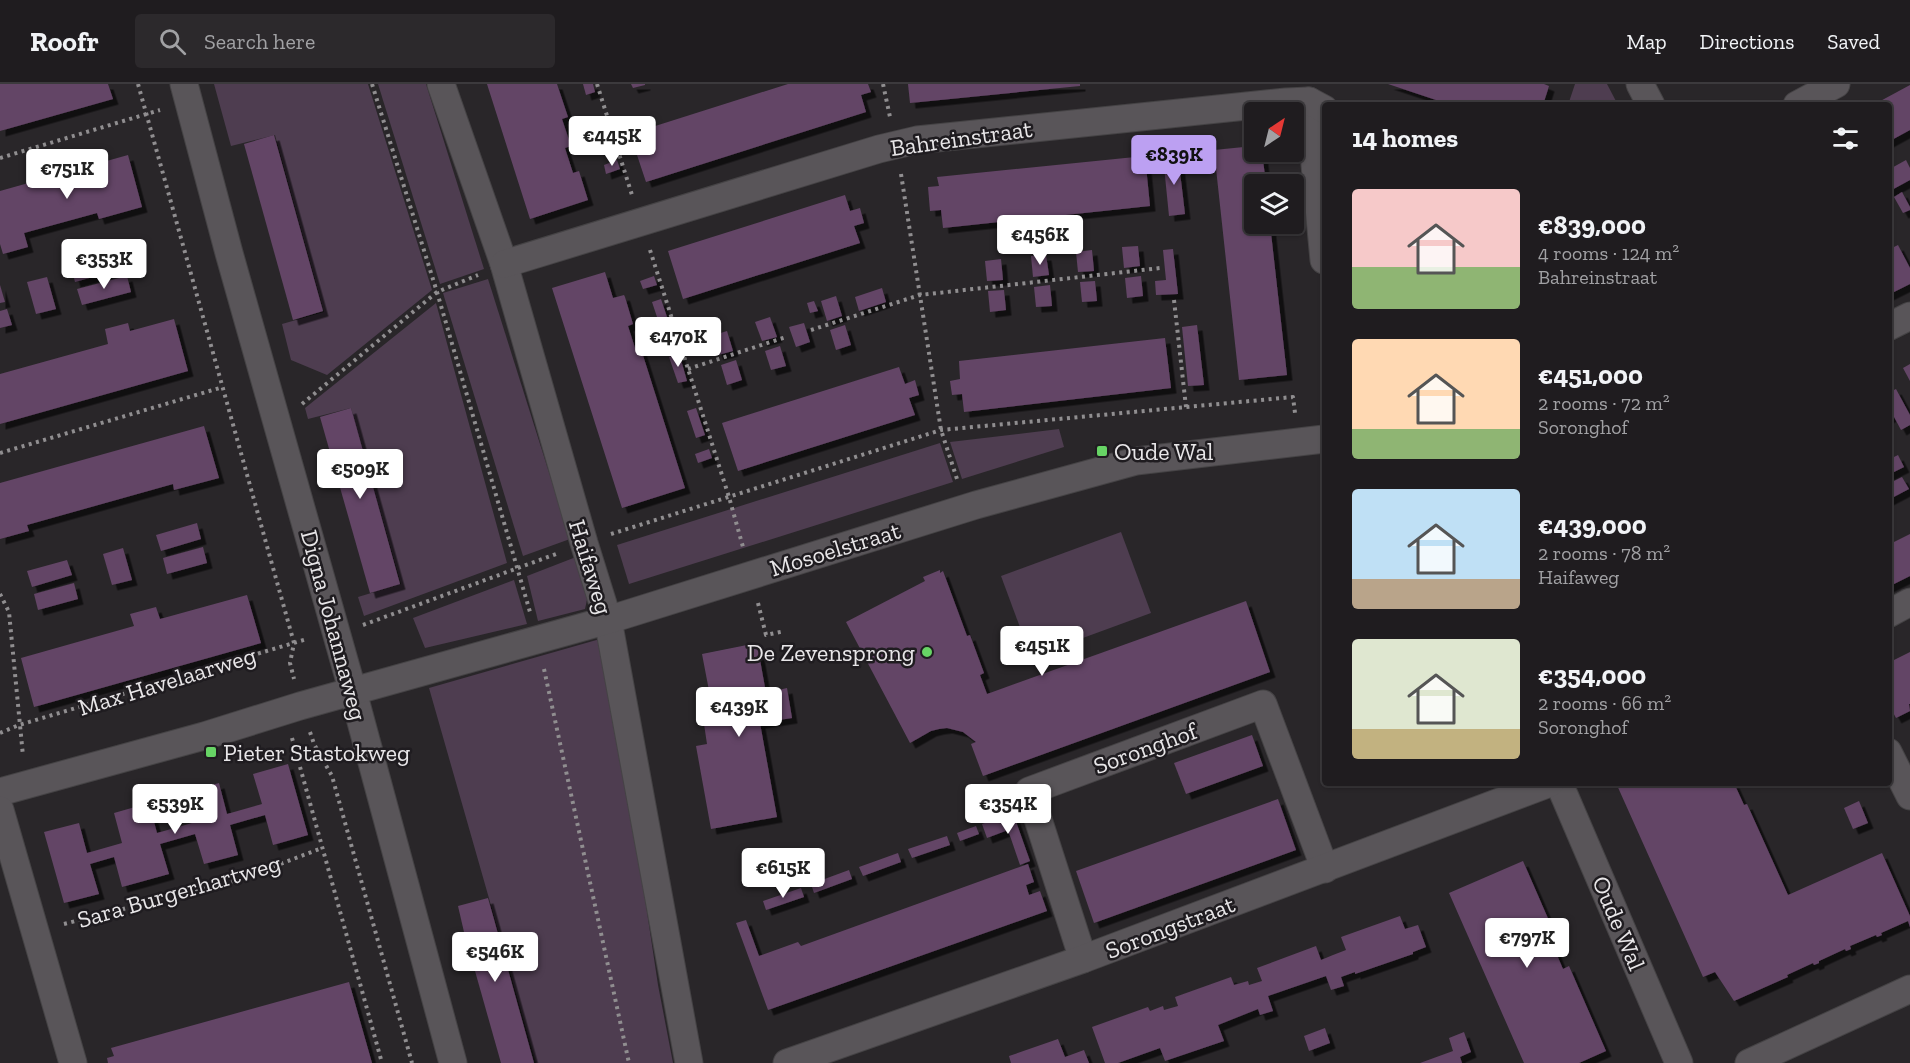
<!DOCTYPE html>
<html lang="en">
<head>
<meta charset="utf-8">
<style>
	body { margin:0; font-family:"Zilla Slab",serif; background:#2c292c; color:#f1f3f6; height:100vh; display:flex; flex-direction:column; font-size:22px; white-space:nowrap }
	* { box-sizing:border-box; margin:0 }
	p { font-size:20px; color:#a1a1a4 }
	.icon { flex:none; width:33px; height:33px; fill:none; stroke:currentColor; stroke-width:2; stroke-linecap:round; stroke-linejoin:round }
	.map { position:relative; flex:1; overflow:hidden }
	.panel { position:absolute; left:1322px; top:18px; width:570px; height:684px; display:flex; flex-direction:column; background:#1f1c1f; border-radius:6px; box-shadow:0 2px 4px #0004,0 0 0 2px #3c3a3d }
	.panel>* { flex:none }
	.needle { width:39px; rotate:35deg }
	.fabs { position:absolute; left:1244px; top:18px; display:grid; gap:12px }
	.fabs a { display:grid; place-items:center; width:60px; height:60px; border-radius:6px; background:#1f1c1f; box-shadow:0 2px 4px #0004,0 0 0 2px #3c3a3d; font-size:30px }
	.price { position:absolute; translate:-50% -51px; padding:0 14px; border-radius:6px; background:#fff; color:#222; font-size:20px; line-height:39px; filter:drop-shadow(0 2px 3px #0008) }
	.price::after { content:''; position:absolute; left:50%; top:36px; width:18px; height:14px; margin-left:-9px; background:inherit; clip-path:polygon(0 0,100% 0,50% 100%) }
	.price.selected { background:#bca0f2; color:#111 }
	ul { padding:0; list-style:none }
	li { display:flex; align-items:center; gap:18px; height:150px; padding:0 30px }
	li span { display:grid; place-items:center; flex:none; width:168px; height:120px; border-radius:6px; color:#555 }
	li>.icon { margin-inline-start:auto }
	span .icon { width:72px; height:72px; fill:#fffc; stroke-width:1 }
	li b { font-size:26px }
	h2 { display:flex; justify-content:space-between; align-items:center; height:72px; padding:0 30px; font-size:26px }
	header { display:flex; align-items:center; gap:36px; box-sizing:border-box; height:84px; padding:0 30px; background:#1f1c1f; border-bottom:2px solid #3c3a3d }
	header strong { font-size:28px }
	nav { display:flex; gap:33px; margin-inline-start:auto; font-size:21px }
	.search { width:420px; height:54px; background:#2c292c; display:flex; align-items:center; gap:15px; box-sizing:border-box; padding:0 21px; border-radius:6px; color:#a1a1a4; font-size:22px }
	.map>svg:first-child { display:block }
</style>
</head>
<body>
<header>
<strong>Roofr</strong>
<div class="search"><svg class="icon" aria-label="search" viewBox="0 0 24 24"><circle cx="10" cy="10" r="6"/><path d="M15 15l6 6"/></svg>Search here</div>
<nav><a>Map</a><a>Directions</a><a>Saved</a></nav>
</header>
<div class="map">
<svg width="1910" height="979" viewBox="0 0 1910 979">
	<defs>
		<filter id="shadow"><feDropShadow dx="5.5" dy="5.5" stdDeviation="0" flood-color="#0009"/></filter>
	</defs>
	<rect width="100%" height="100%" fill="#292629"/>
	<g fill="#4e3d50">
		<path d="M214 0H368L432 206 327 291 291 276 282 240 324 228 275 51 231 62Z"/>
		<path d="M378 0H426L484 185 440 200Z"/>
		<path d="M1575 0H1607L1618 21H1568Z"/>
		<path d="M488 195 570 455 523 472 443 209Z"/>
		<path d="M436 219 507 479 364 532 358 513 401 500 351 324 308 335 305 324Z"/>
		<path d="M1059 345 1064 363 962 395 950 358Z"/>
		<path d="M940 359 953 398 629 500 617 461Z"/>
		<path d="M1121 448 1151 529 1031 573 1001 492Z"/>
		<path d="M576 473 588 511 585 525 538 537 527 492Z"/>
		<path d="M514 496 527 540 425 564 413 534Z"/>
		<path d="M600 555 638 768 658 901 673 979H536L429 604Z"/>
	</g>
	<g fill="#634566" filter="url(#shadow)">
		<path d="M0 0H108L113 15 0 47Z"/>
		<path d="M487 0H557L568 33 562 35 571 62 565 64 573 89 579 87 588 116 530 135Z"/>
		<path d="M583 0H593L595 8 586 11Z"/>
		<path d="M631 0H645V1L633 4Z"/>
		<path d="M788 0H868L871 8 861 11 866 28 646 98 630 50Z"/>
		<path d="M908 0H1080V2L910 19Z"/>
		<path d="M1388 0H1544L1549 2 1543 21H1451Z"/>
		<path d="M1910 1V46L1888 58V21H1873Z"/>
		<path d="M604 35 613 62 604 66 595 38Z"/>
		<path d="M274 51 323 227 293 236 244 60Z"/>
		<path d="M1254 62V68H1262L1266 100H1254V140H1270L1287 291 1239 296 1214 66Z"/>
		<path d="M128 71 142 123 99 135 97 129 24 149 28 163 3 170 0 160V107Z"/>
		<path d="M1178 71 1185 130 1169 132 1163 72Z"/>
		<path d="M1145 72 1150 122 943 144 941 126 930 127 928 103 939 102 937 93Z"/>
		<path d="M617 76 620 85 606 90 604 81Z"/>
		<path d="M1906 76 1910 84V96L1888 108V86Z"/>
		<path d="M1902 108 1910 123V126L1903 129 1894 113Z"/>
		<path d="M845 111 850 127 860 124 864 139 854 142 860 159 683 215 668 167Z"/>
		<path d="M1898 161 1910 184V200L1888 211V166Z"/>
		<path d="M1138 162 1140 182 1124 184 1122 163Z"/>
		<path d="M1173 165 1178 210 1156 211 1155 197 1166 196 1163 166Z"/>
		<path d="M1092 166 1094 187 1078 188 1076 168Z"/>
		<path d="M120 168 125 184 75 198 71 182Z"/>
		<path d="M1046 171 1049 191 1033 193 1031 172Z"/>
		<path d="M1001 175 1003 196 987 197 985 177Z"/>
		<path d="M605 188 613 214 624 211 625 213 633 240 628 242 636 267 641 265 685 404 622 424 552 204Z"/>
		<path d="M127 192 131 208 82 221 77 205Z"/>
		<path d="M654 192 657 201 643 205 640 197Z"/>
		<path d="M1141 192 1143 212 1127 214 1125 194Z"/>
		<path d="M47 193 56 225 36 230 27 198Z"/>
		<path d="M1095 197 1097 217 1082 218 1080 198Z"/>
		<path d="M0 201 5 218 0 219Z"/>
		<path d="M1050 201 1052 222 1036 223 1034 203Z"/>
		<path d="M882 204 886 218 859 227 855 213Z"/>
		<path d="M1004 206 1006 226 990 228 988 207Z"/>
		<path d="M836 212 842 232 827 237 821 217Z"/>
		<path d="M661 215 670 242 661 245 652 218Z"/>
		<path d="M814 217 818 227 810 229 807 219Z"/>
		<path d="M7 225 12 241 0 244V227Z"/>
		<path d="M770 233 777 253 762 257 755 238Z"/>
		<path d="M174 235 188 287 0 340V290L108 260 105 245 128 239 130 247Z"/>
		<path d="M804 239 810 258 796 263 789 243Z"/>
		<path d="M845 241 851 261 836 266 830 246Z"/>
		<path d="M1197 241 1204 301 1188 302 1182 243Z"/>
		<path d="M727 247 733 267 718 271 711 252Z"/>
		<path d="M1165 254 1171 304 964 328 962 310 952 311 950 297 960 295 959 277Z"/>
		<path d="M780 262 786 282 771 286 765 267Z"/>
		<path d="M679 269 687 297 678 299 669 273Z"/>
		<path d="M736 276 742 296 727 301 721 281Z"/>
		<path d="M1910 280V297L1903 284Z"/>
		<path d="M899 283 905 300 915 296 919 311 909 314 915 331 738 387 722 339Z"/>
		<path d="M1896 305 1910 331V341L1901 346 1893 331 1888 334V309Z"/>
		<path d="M351 324 400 500 370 509 320 333Z"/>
		<path d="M696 324 705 351 696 354 687 327Z"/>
		<path d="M204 342 219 394 174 406 173 400 27 441 29 447 0 455V399Z"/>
		<path d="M709 365 712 374 698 379 695 370Z"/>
		<path d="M1898 371 1904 383 1888 391V376Z"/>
		<path d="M1902 393 1909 405 1888 416V400Z"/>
		<path d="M197 439 201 455 161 467 156 451Z"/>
		<path d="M1910 450V492L1888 503V461Z"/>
		<path d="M203 463 207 479 167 490 163 474Z"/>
		<path d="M123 464 132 496 112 501 103 470Z"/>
		<path d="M67 476 72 491 32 503 27 487Z"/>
		<path d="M940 486V489L943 487 967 552 970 551 984 589 980 591 987 610 1246 517 1270 588 983 692 971 660 976 658 963 648 947 644 939 645 931 647 910 659 846 538 925 497 923 493Z"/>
		<path d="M74 499 78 515 38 526 34 510Z"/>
		<path d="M247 511 261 559 34 623 21 574 134 542 130 530 156 523 160 535Z"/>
		<path d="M757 559 766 609 787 604 792 634 760 639 777 733 711 745 696 662 707 660 704 640 715 638 702 570Z"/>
		<path d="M1910 568V620H1909L1910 627 1896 634 1888 619V595L1893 593 1888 584V579Z"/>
		<path d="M1252 651 1263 682 1186 710 1174 679Z"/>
		<path d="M288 680 308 751 273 761 265 731 230 741 238 771 204 780 195 750 160 760 169 790 122 803 114 773 90 780 99 810 64 819 44 748 79 739 87 769 122 759 114 729 149 719 157 749 192 739 184 709 219 699 227 730 262 720 253 690Z"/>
		<path d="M1616 699H1734L1744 721 1747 720 1788 811 1882 769 1910 832V843L1908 837 1881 849 1882 851 1877 853 1876 851 1850 862 1851 865 1846 867 1845 865 1819 877V879L1814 881 1813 879 1787 891 1788 893 1734 917 1715 888 1703 893Z"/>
		<path d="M1278 715 1296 766 1094 839 1076 787Z"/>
		<path d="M1859 717 1868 739 1853 745 1844 724Z"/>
		<path d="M1013 729 1030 777 1020 781 1008 746 987 754 982 740Z"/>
		<path d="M976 742 979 750 960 757 957 749Z"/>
		<path d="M947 752 950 761 912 774 908 765Z"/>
		<path d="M898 769 901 778 863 792 859 783Z"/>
		<path d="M1523 777 1560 862 1554 864 1563 885 1569 882 1606 967 1579 979H1524L1449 809Z"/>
		<path d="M1028 780 1034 798 1026 801 1029 811 1040 807 1047 827 768 926 736 839 746 836 759 872 798 858 801 862Z"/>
		<path d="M849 786 852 795 814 809 811 800Z"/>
		<path d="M801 804 804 813 766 826 763 817Z"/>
		<path d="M488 814 495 839 534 979H501L464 848 458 822Z"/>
		<path d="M1400 832 1405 845 1418 841 1426 863 1413 868V870L1355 890V888L1341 893 1344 902 1331 906 1326 892 1268 912 1273 927 1260 931 1258 925 1218 941 1224 957 1165 977 1160 964 1118 979H1105L1092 943 1148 923 1150 927 1163 922 1164 926 1178 922 1175 913 1231 893 1234 901 1248 897 1249 901 1262 897 1257 884 1316 862 1321 876 1333 871 1346 866 1341 853Z"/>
		<path d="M349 898 372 979H108L107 974 114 972 111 964Z"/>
		<path d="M1325 944 1330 959 1309 967 1304 952Z"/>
		<path d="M1464 948 1471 968 1460 973 1462 979H1420L1453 967 1449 954Z"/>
		<path d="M1058 955 1065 973 1084 966 1089 979H1011L1009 972Z"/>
	</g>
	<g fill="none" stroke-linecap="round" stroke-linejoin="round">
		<defs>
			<g id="street">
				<path d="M184 0 229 169 353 608 453 979"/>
				<path d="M441 0 504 180 584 459 608 536 689 979"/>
				<path d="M1640 0 1651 21"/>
				<path d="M1309 17 1324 176"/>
				<path d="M1797 21 1836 0"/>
				<path d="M504 180 879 65 917 56 1286 18 1309 17 1324 25"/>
				<path d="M1888 243 1910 232"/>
				<path d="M1888 530 1910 518"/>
				<path d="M1888 668 1910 712"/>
				<path d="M1559 699 1679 979"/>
				<path d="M0 708 204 652 300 622 608 536 976 421 1136 377 1324 355"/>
				<path d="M0 726 73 979"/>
				<path d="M1083 875 1029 707 1263 620 1325 785"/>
				<path d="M787 979 1083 875 1550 699"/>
				<path d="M1749 979 1910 905"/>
			</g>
		</defs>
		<use href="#street" stroke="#454345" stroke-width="29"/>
		<g stroke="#908e90" stroke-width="4" stroke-dasharray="3 4.5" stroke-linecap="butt">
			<path d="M138 0 294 559 290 579 294 595"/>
			<path d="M372 0 437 208 530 528"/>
			<path d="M597 0 632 111"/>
			<path d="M883 0 890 33"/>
			<path d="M0 74 160 26"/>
			<path d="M901 90 941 346 957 395"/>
			<path d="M650 166 729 413 743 463"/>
			<path d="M1174 216 1186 323"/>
			<path d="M811 246 920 211 1160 184"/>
			<path d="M688 285 786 253"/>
			<path d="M302 320 437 208 478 191"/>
			<path d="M0 369 223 303"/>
			<path d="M611 450 941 346 1293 313 1295 329"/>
			<path d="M0 510 9 528 23 672"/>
			<path d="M758 519 766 551 785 547"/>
			<path d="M363 541 556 470"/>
			<path d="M544 585 629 979"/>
			<path d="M310 648 314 660 332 692 412 979"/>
			<path d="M0 649 19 641 307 555"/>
			<path d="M292 654 382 979"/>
			<path d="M64 840 241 795 322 764"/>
		</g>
		<use href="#street" stroke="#595559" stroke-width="27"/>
	</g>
	<g fill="#67d465" stroke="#1f1c20" stroke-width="2">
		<rect x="1096" y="361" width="12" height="12" rx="3"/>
		<circle cx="927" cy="568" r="6"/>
		<rect x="205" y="662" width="12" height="12" rx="3"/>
	</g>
	<g text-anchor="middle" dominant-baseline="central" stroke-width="5" stroke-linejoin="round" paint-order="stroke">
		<g font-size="24" fill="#e8e6e8" stroke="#1f1c20">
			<text transform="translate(961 54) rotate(-8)">Bahreinstraat</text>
			<text transform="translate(835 465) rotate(-17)">Mosoelstraat</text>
			<text transform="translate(591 483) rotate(73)">Haifaweg</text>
			<text transform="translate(334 541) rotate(75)">Digna Johannaweg</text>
			<text transform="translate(167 597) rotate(-17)">Max Havelaarweg</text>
			<text transform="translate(1145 664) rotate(-20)">Soronghof</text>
			<text transform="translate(179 807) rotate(-16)">Sara Burgerhartweg</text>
			<text transform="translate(1619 839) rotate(67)">Oude Wal</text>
			<text transform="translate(1170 843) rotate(-21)">Sorongstraat</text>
		</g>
		<g font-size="24" fill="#e8e6e8" stroke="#1f1c20" text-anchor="start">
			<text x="1114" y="367">Oude Wal</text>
			<text x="915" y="568" text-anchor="end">De Zevensprong</text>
			<text x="223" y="668">Pieter Stastokweg</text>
		</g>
	</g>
</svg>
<div class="fabs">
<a><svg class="needle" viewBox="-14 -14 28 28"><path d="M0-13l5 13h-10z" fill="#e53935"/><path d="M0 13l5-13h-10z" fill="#a1a1a4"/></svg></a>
<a><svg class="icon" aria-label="layers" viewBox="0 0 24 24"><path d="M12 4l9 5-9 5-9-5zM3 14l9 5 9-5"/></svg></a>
</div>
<b class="price" style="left:612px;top:83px">€445K</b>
<b class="price selected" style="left:1174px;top:102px">€839K</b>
<b class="price" style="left:67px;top:116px">€751K</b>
<b class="price" style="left:1040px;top:182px">€456K</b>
<b class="price" style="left:104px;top:206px">€353K</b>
<b class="price" style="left:678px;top:284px">€470K</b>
<b class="price" style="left:360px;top:416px">€509K</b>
<b class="price" style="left:1042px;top:593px">€451K</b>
<b class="price" style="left:739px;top:654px">€439K</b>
<b class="price" style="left:175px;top:751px">€539K</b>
<b class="price" style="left:1008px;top:751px">€354K</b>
<b class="price" style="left:783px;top:815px">€615K</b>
<b class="price" style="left:1527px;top:885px">€797K</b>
<b class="price" style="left:495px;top:899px">€546K</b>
<section class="panel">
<h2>14 homes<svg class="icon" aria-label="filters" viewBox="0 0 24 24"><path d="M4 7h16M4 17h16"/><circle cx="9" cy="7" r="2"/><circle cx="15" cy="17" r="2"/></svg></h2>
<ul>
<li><span style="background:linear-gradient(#f6c9c9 65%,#8fb573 0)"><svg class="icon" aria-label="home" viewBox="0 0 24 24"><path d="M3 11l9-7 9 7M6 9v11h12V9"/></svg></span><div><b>€839,000</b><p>4 rooms · 124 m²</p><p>Bahreinstraat</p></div></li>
<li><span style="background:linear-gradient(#ffd9b3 75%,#8fb573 0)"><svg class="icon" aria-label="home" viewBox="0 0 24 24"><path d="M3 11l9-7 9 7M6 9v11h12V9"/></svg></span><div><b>€451,000</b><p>2 rooms · 72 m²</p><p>Soronghof</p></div></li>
<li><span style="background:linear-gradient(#bfe0f5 75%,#b9a48a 0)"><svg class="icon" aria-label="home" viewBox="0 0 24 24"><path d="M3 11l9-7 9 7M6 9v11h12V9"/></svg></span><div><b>€439,000</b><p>2 rooms · 78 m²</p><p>Haifaweg</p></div></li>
<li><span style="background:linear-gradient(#dfe7d0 75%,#c2b280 0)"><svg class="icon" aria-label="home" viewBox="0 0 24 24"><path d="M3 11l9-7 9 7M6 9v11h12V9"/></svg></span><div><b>€354,000</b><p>2 rooms · 66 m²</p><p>Soronghof</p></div></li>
</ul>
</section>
</div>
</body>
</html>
